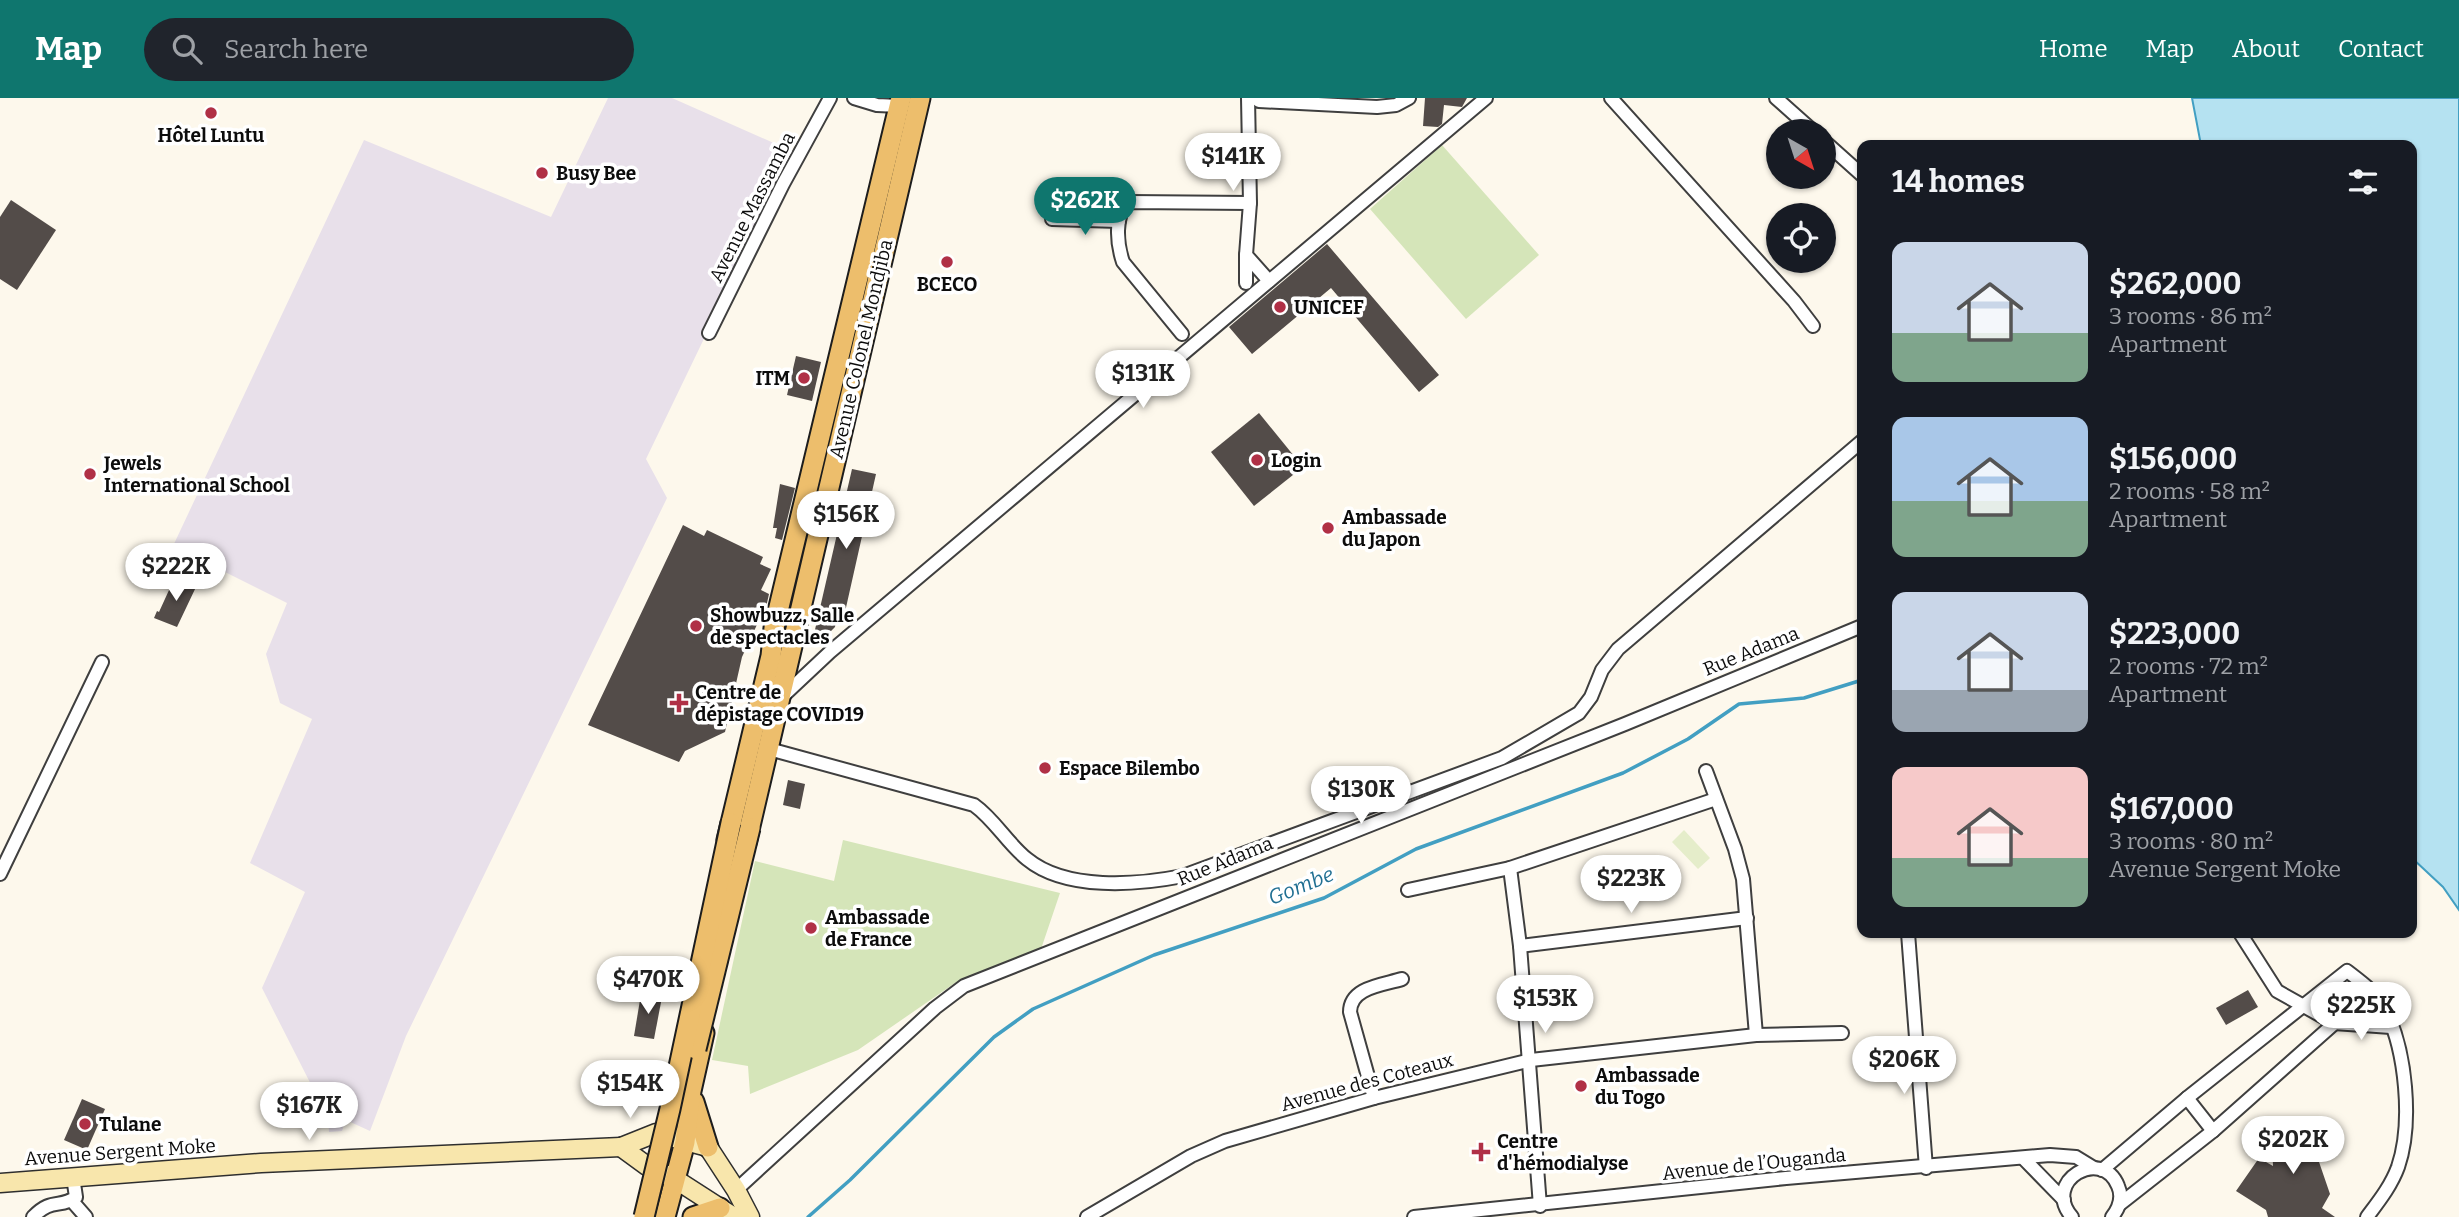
<!DOCTYPE html>
<html lang="en">
<head>
<meta charset="utf-8">
<style>
	body { margin:0; font-family:Bitter,serif; background:#20242c; color:#f1f3f6; height:100vh; display:flex; flex-direction:column; font-size:26px; white-space:nowrap }
	* { box-sizing:border-box; margin:0 }
	p { font-size:23px; color:#9ea1a6 }
	.icon { flex:none; width:38px; height:38px; fill:none; stroke:currentColor; stroke-width:2; stroke-linecap:round; stroke-linejoin:round }
	.map { position:relative; flex:1; overflow:hidden }
	.panel { position:absolute; left:1857px; top:42px; width:560px; height:798px; display:flex; flex-direction:column; background:#171b24; border-radius:14px; box-shadow:0 2px 5px #0004 }
	.panel>* { flex:none }
	.needle { width:46px; rotate:141deg }
	.tools { position:absolute; left:1766px; top:21px; display:grid; gap:14px }
	.tools a { display:grid; place-items:center; width:70px; height:70px; border-radius:50%; background:#171b24; box-shadow:0 2px 5px #0004; font-size:35px }
	.price { position:absolute; translate:-50% -60px; padding:0 16px; border-radius:24px; background:#fff; color:#222; font-size:23px; line-height:46px; filter:drop-shadow(0 2px 4px #0008) }
	.price::after { content:''; position:absolute; left:50%; top:42px; width:21px; height:16px; margin-left:-10px; background:inherit; clip-path:polygon(0 0,100% 0,50% 100%) }
	.price.active { background:#0f766e; color:#fff }
	ul { padding:0; list-style:none }
	li { display:flex; align-items:center; gap:21px; height:175px; padding:0 35px }
	li span { display:grid; place-items:center; flex:none; width:196px; height:140px; border-radius:14px; color:#555 }
	li>.icon { margin-inline-start:auto }
	span .icon { width:84px; height:84px; fill:#fffc; stroke-width:1 }
	li b { font-size:30px }
	h2 { display:flex; justify-content:space-between; align-items:center; height:84px; padding:0 35px; font-size:30px }
	header { display:flex; align-items:center; gap:42px; box-sizing:border-box; height:98px; padding:0 35px; background:#0f766e; color:#fff }
	header strong { font-size:33px }
	nav { display:flex; gap:38px; margin-inline-start:auto; font-size:24px }
	.search { width:490px; height:63px; background:#20242c; display:flex; align-items:center; gap:18px; box-sizing:border-box; padding:0 24px; border-radius:38px; color:#9ea1a6; font-size:26px }
	.map>svg:first-child { display:block }
</style>
</head>
<body>
<header>
<strong>Map</strong>
<div class="search"><svg class="icon" aria-label="search" viewBox="0 0 24 24"><circle cx="10" cy="10" r="6"/><path d="M15 15l6 6"/></svg>Search here</div>
<nav><a>Home</a><a>Map</a><a>About</a><a>Contact</a></nav>
</header>
<div class="map">
<svg width="2459" height="1119" viewBox="0 0 2459 1119">
	<rect width="100%" height="100%" fill="#fdf8ec"/>
	<path fill="#e8e0ea" d="M608 0H672L794 54 646 361 667 400 406 938 370 1033 346 1022 342 1033 329 1034 328 1020 262 890 305 794 250 765 312 621 280 605 266 556 287 505 173 448 364 42 551 119Z"/>
	<g fill="#d5e5b9">
		<path d="M1442 47 1539 157 1466 221 1370 111Z"/>
		<path d="M843 742 1060 795 1040 854 955 885 858 952 750 996 748 968 712 962 755 763 834 783Z"/>
	</g>
	<path fill="#e5edca" d="M1684 732 1710 760 1698 771 1672 744Z"/>
	<path fill="#b5e2f1" stroke="#429fc2" stroke-width="2" d="M2192 0H2459V812L2443 789 2412 760V47H2201Z"/>
	<g fill="none" stroke-linecap="round" stroke-linejoin="round">
		<path stroke="#429fc2" stroke-width="3.5" d="M808 1119 850 1082 994 939 1033 911 1154 857 1324 800 1416 751 1623 675 1688 641 1739 606 1804 600 1862 582"/>
	</g>
	<g fill="#534c49">
		<path d="M1425 0H1467L1462 9 1444 7 1442 26 1438 29 1423 28Z"/>
		<path d="M11 102 56 132 17 192 0 181V119Z"/>
		<path d="M1327 146 1439 277 1419 294 1331 190 1252 256 1229 229Z"/>
		<path d="M796 258 821 264 812 303 787 297Z"/>
		<path d="M1259 315 1303 369 1254 408 1211 354Z"/>
		<path d="M852 371 876 376 845 514 838 513 835 529 825 539 814 536Z"/>
		<path d="M780 386 795 390 782 442 775 440 777 430H773Z"/>
		<path d="M683 427 704 438 707 432 763 459 760 466 771 471 761 492 769 496 767 505 742 559 725 634 685 653 679 664 588 627Z"/>
		<path d="M175 479 196 489 177 529 154 520 157 513 159 514Z"/>
		<path d="M788 682 805 686 800 711 783 707Z"/>
		<path d="M2248 892 2258 909 2226 927 2216 910Z"/>
		<path d="M641 896 662 899 654 941 634 938Z"/>
		<path d="M82 1001 105 1011 87 1052 64 1042Z"/>
		<path d="M2319 1018 2340 1034 2339 1042 2318 1061 2330 1096 2322 1110 2335 1119H2268L2266 1112 2236 1093 2259 1060 2273 1068 2272 1045 2304 1040 2300 1035 2308 1028 2312 1034Z"/>
	</g>
	<g fill="none" stroke-linecap="round" stroke-linejoin="round">
		<defs>
			<g id="minor">
				<path d="M854 0 877 7 899 8"/>
				<path d="M1248 0 1250 105 1246 157 1269 183"/>
				<path d="M1255 0 1259 3 1377 9 1396 7 1409 0"/>
				<path d="M1611 0 1794 203 1813 228"/>
				<path d="M1776 0 1813 33"/>
				<path d="M1824 43 1862 77"/>
				<path d="M1052 121 1119 123"/>
				<path d="M1246 157V185"/>
				<path d="M709 235 783 86 830 0"/>
				<path d="M1182 236 1123 164C1117 146 1114 118 1128 104L1250 105"/>
				<path d="M781 600 830 554 1486 0"/>
				<path d="M769 651 974 707C995 722 1007 745 1027 761 1066 793 1137 787 1183 778L1502 660 1579 615 1591 599 1602 572 1618 551 1862 343"/>
				<path d="M1706 673 1735 751 1743 781 1756 937"/>
				<path d="M1510 770 1520 848 1540 1108"/>
				<path d="M0 776 102 564"/>
				<path d="M1408 792 1510 770 1716 701"/>
				<path d="M1908 835 1926 1070"/>
				<path d="M2240 835 2277 893 2334 925 2391 929"/>
				<path d="M1520 848 1747 820"/>
				<path d="M1374 1000 1350 914C1350 889 1383 887 1402 881"/>
				<path d="M2187 1000 2213 1033"/>
				<path d="M2024 1061 2064 1102"/>
				<path d="M2102 1072 2187 1000 2347 873C2361 884 2376 894 2385 911 2406 952 2413 1025 2398 1069 2391 1088 2379 1103 2367 1119"/>
				<path d="M736 1092 935 910 964 888 1625 626 1862 528"/>
				<path d="M72 1103 86 1119"/>
				<path d="M2120 1106 2213 1033 2372 892"/>
				<path d="M33 1119C52 1099 60 1111 76 1099L73 1079"/>
				<path d="M1087 1119 1191 1058 1225 1043 1374 1000 1531 962 1756 937 1842 935"/>
				<path d="M1414 1119 1786 1080 2050 1057 2076 1059 2094 1070"/>
				<path d="M2072 1119C2041 1083 2102 1048 2118 1088 2123 1099 2119 1110 2112 1119"/>
			</g>
			<g id="secondary">
				<path d="M621 1049 656 1035 708 1049 736 1092 750 1119"/>
				<path d="M621 1049 647 1068 675 1081 734 1119"/>
				<path d="M0 1085 261 1065 621 1049"/>
			</g>
			<g id="primary">
				<path d="M727 742 771 558 774 530 901 0"/>
				<path d="M746 745 920 0"/>
				<path d="M694 1004 708 1049"/>
				<path d="M665 1119 685 1044 691 993 704 935"/>
				<path d="M693 1119 720 1110"/>
			</g>
		</defs>
		<use href="#minor" stroke="#3f3f3f" stroke-width="16"/>
		<use href="#secondary" stroke="#2e2e2e" stroke-width="21"/>
		<use href="#primary" stroke="#1d1d1d" stroke-width="23"/>
		<use href="#minor" stroke="#fff" stroke-width="12"/>
		<use href="#secondary" stroke="#f8e6ac" stroke-width="18"/>
		<use href="#primary" stroke="#edbe6c" stroke-width="19"/>
		<defs>
			<g id="primary-bridge">
				<path d="M696 951 750 730"/>
				<path d="M644 1119 670 1011 731 725"/>
			</g>
		</defs>
		<use href="#primary-bridge" stroke="#1d1d1d" stroke-width="23" stroke-linecap="butt"/>
		<use href="#primary-bridge" stroke="#edbe6c" stroke-width="19"/>
	</g>
	<g fill="#b03046" stroke="#fff" stroke-width="2.5">
		<circle cx="211" cy="15" r="7"/>
		<circle cx="542" cy="75" r="7"/>
		<circle cx="947" cy="164" r="7"/>
		<circle cx="1280" cy="209" r="7"/>
		<circle cx="804" cy="280" r="7"/>
		<circle cx="1257" cy="362" r="7"/>
		<circle cx="90" cy="376" r="7"/>
		<circle cx="1328" cy="430" r="7"/>
		<circle cx="696" cy="528" r="7"/>
		<path d="M675.5 594.5h7v7h7v7h-7v7h-7v-7h-7v-7h7z"/>
		<circle cx="1045" cy="670" r="7"/>
		<circle cx="811" cy="830" r="7"/>
		<circle cx="1581" cy="988" r="7"/>
		<circle cx="85" cy="1026" r="7"/>
		<path d="M1477.5 1043.5h7v7h7v7h-7v7h-7v-7h-7v-7h7z"/>
	</g>
	<g text-anchor="middle" dominant-baseline="central" stroke-width="7" stroke-linejoin="round" paint-order="stroke">
		<g font-size="19" font-weight="bold" fill="#0c0c0c" stroke="#fff" text-anchor="start">
			<text x="211" y="37" text-anchor="middle">Hôtel Luntu</text>
			<text x="556" y="75">Busy Bee</text>
			<text x="947" y="186" text-anchor="middle">BCECO</text>
			<text x="1294" y="209">UNICEF</text>
			<text x="790" y="280" text-anchor="end">ITM</text>
			<text x="1271" y="362">Login</text>
			<text x="104" y="365">Jewels<tspan x="104" dy="22">International School</tspan></text>
			<text x="1342" y="419">Ambassade<tspan x="1342" dy="22">du Japon</tspan></text>
			<text x="710" y="517">Showbuzz, Salle<tspan x="710" dy="22">de spectacles</tspan></text>
			<text x="695" y="594">Centre de<tspan x="695" dy="22">dépistage COVID19</tspan></text>
			<text x="1059" y="670">Espace Bilembo</text>
			<text x="825" y="819">Ambassade<tspan x="825" dy="22">de France</tspan></text>
			<text x="1595" y="977">Ambassade<tspan x="1595" dy="22">du Togo</tspan></text>
			<text x="99" y="1026">Tulane</text>
			<text x="1497" y="1043">Centre<tspan x="1497" dy="22">d'hémodialyse</tspan></text>
		</g>
		<g font-size="19" fill="#0c0c0c" stroke="#fff">
			<text transform="translate(752 109) rotate(-63)">Avenue Massamba</text>
			<text transform="translate(861 251) rotate(-77)">Avenue Colonel Mondjiba</text>
			<text transform="translate(1751 553) rotate(-22)">Rue Adama</text>
			<text transform="translate(1225 763) rotate(-22)">Rue Adama</text>
			<text transform="translate(1367 984) rotate(-15)">Avenue des Coteaux</text>
			<text transform="translate(120 1054) rotate(-4)">Avenue Sergent Moke</text>
			<text transform="translate(1754 1066) rotate(-6)">Avenue de l’Ouganda</text>
		</g>
		<g font-size="21" font-style="italic" fill="#206f92" stroke="#fff">
			<text transform="translate(1301 788) rotate(-22)">Gombe</text>
		</g>
	</g>
</svg>
<div class="tools">
<a><svg class="needle" viewBox="-14 -14 28 28"><path d="M0-13l5 13h-10z" fill="#e53935"/><path d="M0 13l5-13h-10z" fill="#9ea1a6"/></svg></a>
<a><svg class="icon" aria-label="locate" viewBox="0 0 24 24"><circle cx="12" cy="12" r="6"/><path d="M12 2v4M12 18v4M2 12h4M18 12h4"/></svg></a>
</div>
<b class="price" style="left:1233px;top:95px">$141K</b>
<b class="price active" style="left:1085px;top:139px">$262K</b>
<b class="price" style="left:1143px;top:312px">$131K</b>
<b class="price" style="left:846px;top:453px">$156K</b>
<b class="price" style="left:176px;top:505px">$222K</b>
<b class="price" style="left:1361px;top:728px">$130K</b>
<b class="price" style="left:1631px;top:817px">$223K</b>
<b class="price" style="left:648px;top:918px">$470K</b>
<b class="price" style="left:1545px;top:937px">$153K</b>
<b class="price" style="left:2361px;top:944px">$225K</b>
<b class="price" style="left:1904px;top:998px">$206K</b>
<b class="price" style="left:630px;top:1022px">$154K</b>
<b class="price" style="left:309px;top:1044px">$167K</b>
<b class="price" style="left:2293px;top:1078px">$202K</b>
<section class="panel">
<h2>14 homes<svg class="icon" aria-label="filters" viewBox="0 0 24 24"><path d="M4 7h16M4 17h16"/><circle cx="9" cy="7" r="2"/><circle cx="15" cy="17" r="2"/></svg></h2>
<ul>
<li><span style="background:linear-gradient(#c9d6e8 65%,#7fa58c 0)"><svg class="icon" aria-label="home" viewBox="0 0 24 24"><path d="M3 11l9-7 9 7M6 9v11h12V9"/></svg></span><div><b>$262,000</b><p>3 rooms · 86 m²</p><p>Apartment</p></div></li>
<li><span style="background:linear-gradient(#a9c7e8 60%,#7fa58c 0)"><svg class="icon" aria-label="home" viewBox="0 0 24 24"><path d="M3 11l9-7 9 7M6 9v11h12V9"/></svg></span><div><b>$156,000</b><p>2 rooms · 58 m²</p><p>Apartment</p></div></li>
<li><span style="background:linear-gradient(#c9d6e8 70%,#9aa5b1 0)"><svg class="icon" aria-label="home" viewBox="0 0 24 24"><path d="M3 11l9-7 9 7M6 9v11h12V9"/></svg></span><div><b>$223,000</b><p>2 rooms · 72 m²</p><p>Apartment</p></div></li>
<li><span style="background:linear-gradient(#f6c9c9 65%,#7fa58c 0)"><svg class="icon" aria-label="home" viewBox="0 0 24 24"><path d="M3 11l9-7 9 7M6 9v11h12V9"/></svg></span><div><b>$167,000</b><p>3 rooms · 80 m²</p><p>Avenue Sergent Moke</p></div></li>
</ul>
</section>
</div>
</body>
</html>
